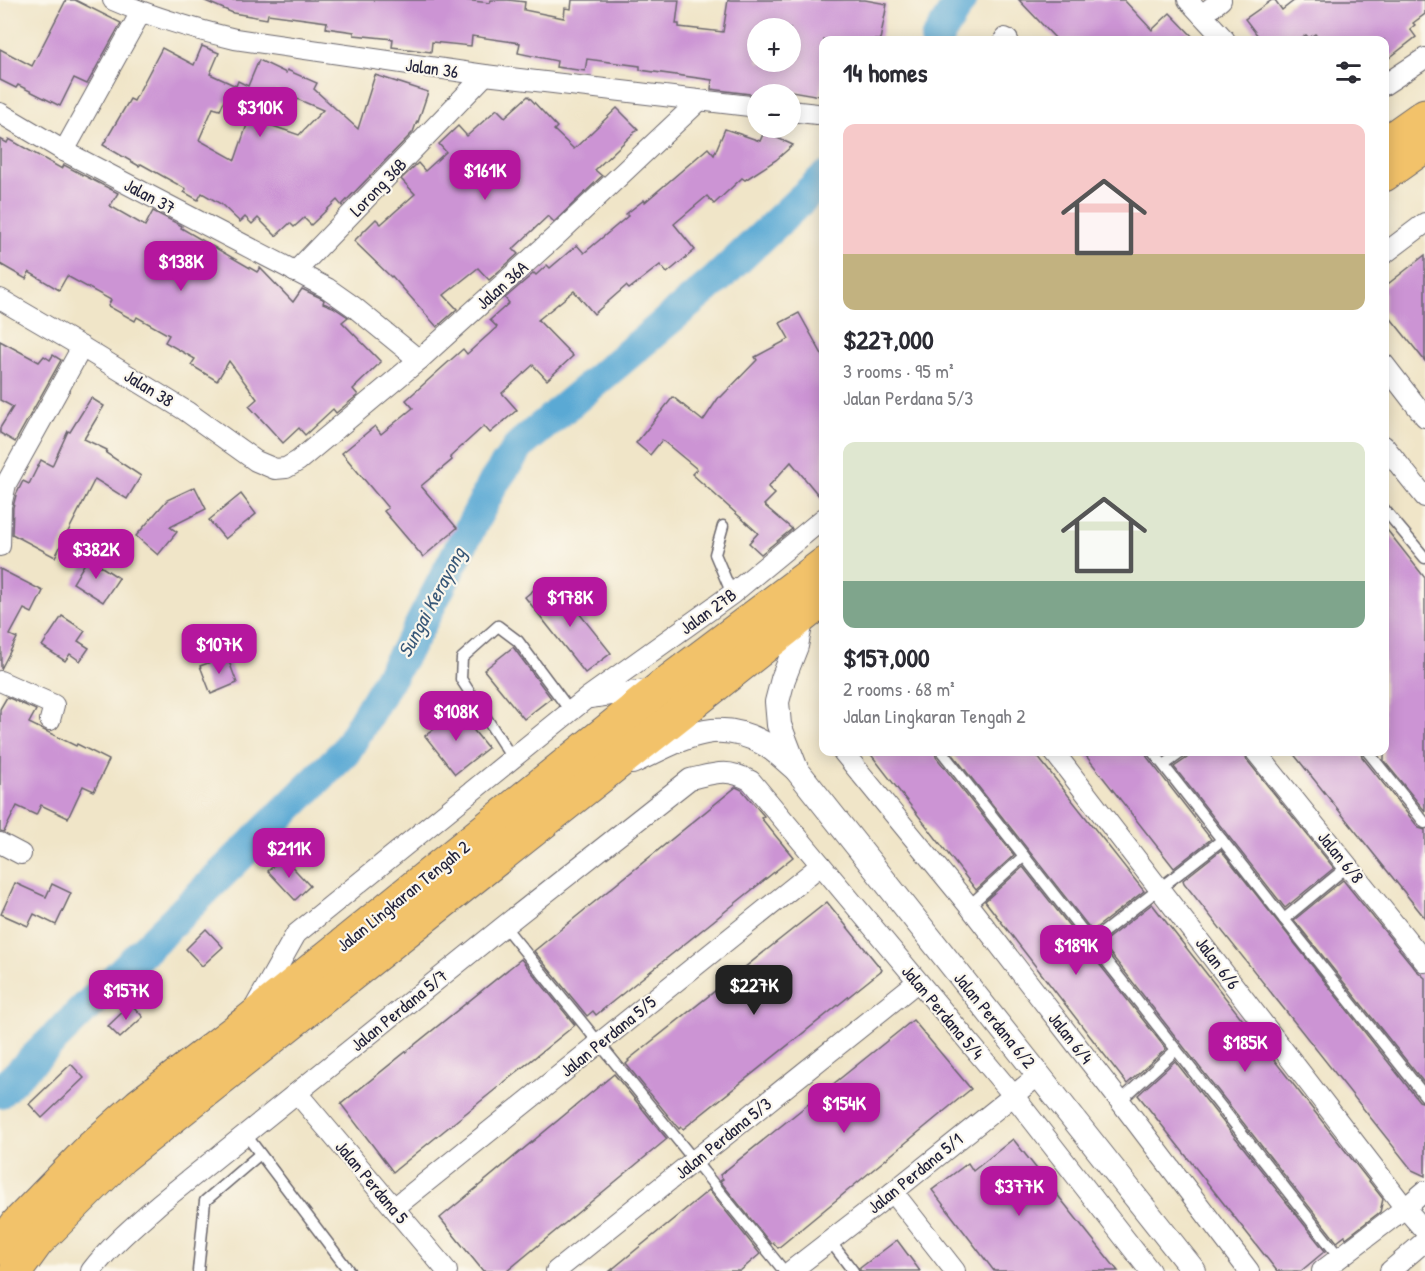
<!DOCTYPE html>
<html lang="en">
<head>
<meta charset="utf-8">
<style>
	body { margin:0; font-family:"Patrick Hand",sans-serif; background:#f2f2f3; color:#2b2b33; height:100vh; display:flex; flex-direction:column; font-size:22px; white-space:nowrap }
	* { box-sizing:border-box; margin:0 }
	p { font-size:20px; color:#7c7c81 }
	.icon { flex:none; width:33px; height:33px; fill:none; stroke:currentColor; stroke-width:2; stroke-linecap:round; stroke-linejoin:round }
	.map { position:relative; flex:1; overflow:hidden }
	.sheet { position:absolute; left:819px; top:36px; width:570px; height:720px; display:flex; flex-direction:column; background:#fff; border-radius:12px; box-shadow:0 3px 15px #0003 }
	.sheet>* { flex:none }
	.fabs { position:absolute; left:747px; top:18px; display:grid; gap:12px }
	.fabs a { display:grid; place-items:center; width:54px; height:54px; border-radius:50%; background:#fff; box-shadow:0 3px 15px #0003; font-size:30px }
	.price { position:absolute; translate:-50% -51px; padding:0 14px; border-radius:12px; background:#b5179e; color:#fff; font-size:20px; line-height:39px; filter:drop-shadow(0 2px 3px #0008) }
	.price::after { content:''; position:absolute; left:50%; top:36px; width:18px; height:14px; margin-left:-9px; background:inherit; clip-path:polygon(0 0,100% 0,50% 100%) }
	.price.active { background:#222; color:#fff }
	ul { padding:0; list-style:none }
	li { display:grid; align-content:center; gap:12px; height:318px; padding:0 24px }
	li span { display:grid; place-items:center; height:186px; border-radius:12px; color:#555 }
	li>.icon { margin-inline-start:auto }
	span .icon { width:108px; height:108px; fill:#fffc; stroke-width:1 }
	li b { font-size:26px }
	h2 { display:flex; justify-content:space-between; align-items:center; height:72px; padding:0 24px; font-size:26px }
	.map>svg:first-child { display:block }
</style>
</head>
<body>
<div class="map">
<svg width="1425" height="1271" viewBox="0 0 1425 1271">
	<rect width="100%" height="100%" fill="#fbf7ec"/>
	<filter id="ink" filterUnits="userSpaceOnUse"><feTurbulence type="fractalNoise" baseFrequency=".0167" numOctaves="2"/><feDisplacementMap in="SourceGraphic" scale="12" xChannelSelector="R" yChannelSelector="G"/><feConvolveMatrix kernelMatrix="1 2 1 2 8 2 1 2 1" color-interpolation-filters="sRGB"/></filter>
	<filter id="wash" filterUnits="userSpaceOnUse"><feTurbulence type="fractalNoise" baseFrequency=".008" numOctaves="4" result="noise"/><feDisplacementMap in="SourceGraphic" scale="24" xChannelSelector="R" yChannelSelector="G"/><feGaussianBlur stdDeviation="1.35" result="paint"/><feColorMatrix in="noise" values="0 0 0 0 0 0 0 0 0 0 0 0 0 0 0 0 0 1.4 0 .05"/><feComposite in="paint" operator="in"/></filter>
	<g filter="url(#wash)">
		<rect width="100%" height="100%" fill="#f0e5c8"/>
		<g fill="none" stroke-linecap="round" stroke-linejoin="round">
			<g stroke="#5aa9d4" stroke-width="32">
				<path d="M936 40 961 0"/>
				<path d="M0 1092 345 752 416 633 494 482 520 445 716 280 824 178"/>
			</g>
		</g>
		<g id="blocks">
			<g fill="#cc94d4" fill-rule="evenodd">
				<path d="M66 0H75L121 23 87 84 74 78 60 106 18 85 16 88 0 80V49L32 66Z"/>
				<path d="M203 0H464L490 3 491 0H508L525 2 524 10 564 18 565 8 571 9 572 0H679L676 24H679V27L723 32 728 0H865L887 4 880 40H824V73L820 96 786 90 785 94 758 95 711 89 712 80 640 70V66L587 59 585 71 556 67 557 61 518 53 520 43 472 36 471 46 432 42 431 52 392 47 393 39 354 35V32L326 28 327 22 268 14 267 19 233 13ZM758 28H790V62H758Z"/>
				<path d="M1019 0H1124L1152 30 1170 13 1196 40H1057Z"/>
				<path d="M1272 0H1275L1282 10 1295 0H1425V14L1413 23 1415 25 1410 29 1416 37 1384 62V40H1320L1315 34 1309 38 1306 35 1298 40H1261L1245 19Z"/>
				<path d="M202 46 219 53 210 74 236 86 238 81 248 86 259 60 286 73 287 70 317 83 314 89 358 129 375 75 428 92 418 122 417 121 413 132 343 204 342 206 337 200 311 225 304 218 294 227 290 223 276 236 258 218 252 224 245 217 240 222 221 204 202 193 198 200 184 192 186 189 141 164 139 166 103 145 130 99 134 101 162 48 194 65ZM276 90 323 110 299 135 261 122ZM224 101 251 113 235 160 199 140 213 108 220 110Z"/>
				<path d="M528 96 557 127 554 130 574 149 617 108 638 129 595 170 602 176 554 222 548 216 513 249 518 254 489 280 478 268 444 295 457 309 437 327 392 276 391 277 354 241 376 219 381 224 415 194 401 179 418 163 425 171 446 152 439 144 458 126 467 136 497 109 505 117Z"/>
				<path d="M725 129 760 141 764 132 793 145 776 160 745 180 742 178 714 204 707 196 674 224 695 250 667 273 660 265 629 289 626 286 594 314 574 291 538 320 573 356 547 380 533 365 502 393 517 410 490 433 484 426 450 457 452 460 421 486 457 528 423 557 384 511 388 508 342 453 375 426 381 434 413 408 406 400 463 349 467 354 497 327 490 320 509 303 505 298 534 273 536 275 547 265 550 268 577 245 584 253 628 216 626 214 644 200 645 202 708 148 714 155Z"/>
				<path d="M0 139 7 143 9 139 62 169 64 165 118 193 110 206 145 226 153 211 182 226 181 228 257 272 260 268 293 302 302 289 321 298 324 300 323 303 333 307 348 317 342 322 381 362 353 389 358 395 336 413 333 409 305 435 299 428 283 443 249 406 257 399 229 361 217 381 191 365 195 359 165 342 169 335 137 317 135 321 108 306 111 300 67 276 59 290 29 272 26 279 0 264Z"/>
				<path d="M1425 255V361L1384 310V287Z"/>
				<path d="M799 313 824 358V502L791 462 768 487 775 494 764 505 792 529 761 554 749 543 758 533 692 474 697 469 662 440 650 455 636 443 673 397 703 421 719 397H721L757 360 755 357 789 339 780 323Z"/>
				<path d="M0 341 39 362 44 356 50 360 53 355 61 360 15 442 0 433V428L13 407 0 400Z"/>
				<path d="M91 398 104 406 84 439 107 450 106 453 141 476 127 499 95 479 55 557 12 534 13 507 16 495 23 481 29 484 41 460 52 466 68 431 70 432Z"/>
				<path d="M195 487 206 509 170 527 177 532 158 555 136 536 167 500Z"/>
				<path d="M241 494 256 514 225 539 209 520Z"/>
				<path d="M1384 526 1425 578V811L1384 761Z"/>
				<path d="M88 558 119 578 103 602 73 583Z"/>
				<path d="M0 569 43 591 32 613 24 609 10 635 17 638 1 669Z"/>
				<path d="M536 588 545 599 559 588 611 653 585 673 525 597Z"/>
				<path d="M62 616 85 631 78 641 89 648 80 661 70 654 65 661 42 646Z"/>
				<path d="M513 647 551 698 524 719 484 670Z"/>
				<path d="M227 656 237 683 211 694 200 666Z"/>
				<path d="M7 697 36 710 29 723 76 746 77 744 109 760 94 791 83 786 68 818 41 805 36 815 17 806 4 832 0 831V709Z"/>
				<path d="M458 711 488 748 455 774 425 736Z"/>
				<path d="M869 752H935L936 757 1014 855 976 890Z"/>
				<path d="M951 752H1034L1144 891 1092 931Z"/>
				<path d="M1083 752H1146L1147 757 1211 839 1174 868Z"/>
				<path d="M1189 752H1244L1247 760 1334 868 1285 908 1174 767 1187 758Z"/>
				<path d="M1292 752H1361L1362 757 1419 828 1425 830V918Z"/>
				<path d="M736 787 742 790 764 816 761 818 793 857 596 1015 593 1011 587 1016 534 951Z"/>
				<path d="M1221 850 1419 1101 1425 1103V1176L1412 1170 1184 883 1183 880Z"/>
				<path d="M283 857 310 886 295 900 268 871Z"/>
				<path d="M1023 867 1166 1049 1127 1084 985 901Z"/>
				<path d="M1343 880 1416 970 1425 978V1084L1294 920Z"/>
				<path d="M15 883 46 897 52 884 71 893 56 925 34 914 28 926 1 914Z"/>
				<path d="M827 902 882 970 683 1129 681 1127 679 1129 626 1064 629 1061 628 1060Z"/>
				<path d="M1152 904 1383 1199 1380 1212 1346 1238 1345 1236 1337 1242 1102 943Z"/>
				<path d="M206 929 223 947 202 966 186 949Z"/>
				<path d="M521 959 575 1025 393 1172 341 1104Z"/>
				<path d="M131 1004 143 1017 120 1038 108 1026Z"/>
				<path d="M913 1020 971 1089 778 1248 773 1242 771 1244 720 1181 723 1179 720 1175Z"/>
				<path d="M1175 1061 1325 1251 1301 1271H1277L1138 1095Z"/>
				<path d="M71 1064 84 1078 42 1118 29 1104Z"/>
				<path d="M614 1074 667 1139 507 1271H483L440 1218Z"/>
				<path d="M1013 1139 1106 1256 1118 1271H994L932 1190 968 1163 973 1171Z"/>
				<path d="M709 1190 760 1254 740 1271H610Z"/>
				<path d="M897 1240 920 1271H860V1268Z"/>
			</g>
		</g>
	</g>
	<g filter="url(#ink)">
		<use href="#blocks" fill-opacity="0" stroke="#6a666c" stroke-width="1.5"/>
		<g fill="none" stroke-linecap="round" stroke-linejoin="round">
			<defs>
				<g id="service">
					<path d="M1384 509 1425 558"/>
					<path d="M723 526 715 554 732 594"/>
					<path d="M942 752 1340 1258"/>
					<path d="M1153 752 1284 919 1425 1096"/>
					<path d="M1368 752 1425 823"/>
					<path d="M512 758 461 679 462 658 498 626 518 641 571 712"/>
					<path d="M1164 765 1182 752"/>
					<path d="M969 906 1024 856"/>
					<path d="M1284 919 1348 866"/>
					<path d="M504 926 784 1271"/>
					<path d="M1092 941 1222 840"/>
					<path d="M1120 1101 1176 1050"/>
					<path d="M246 1135 349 1271"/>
					<path d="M830 1241 853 1271"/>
					<path d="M198 1271 205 1201 260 1154"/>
				</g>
				<g id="minor">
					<path d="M113 0C152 17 193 29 235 39L485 75 758 107"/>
					<path d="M1188 0 1225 40"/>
					<path d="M1202 15 1221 0"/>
					<path d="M1005 38 1008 40"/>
					<path d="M1384 85 1425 58"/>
					<path d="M790 111 817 114"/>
					<path d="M0 113 64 151 327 288 354 307 419 360"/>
					<path d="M64 151 141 12"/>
					<path d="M1384 254 1425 223"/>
					<path d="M295 272 485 75"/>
					<path d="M0 299 82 347 186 411 256 461 275 469 286 468 298 461 419 360 556 236 699 101"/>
					<path d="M1384 364 1425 417"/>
					<path d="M1384 446 1425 497"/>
					<path d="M0 546 1 506 6 484 82 347"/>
					<path d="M0 681 54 705 50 720"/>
					<path d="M590 698 653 689"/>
					<path d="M843 752 969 906 1120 1101 1249 1271"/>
					<path d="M1054 752 1405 1208 1425 1231"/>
					<path d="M1256 752 1425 962"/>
					<path d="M0 843 21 854"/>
					<path d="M256 1005 296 934 587 698 732 594 824 518"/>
					<path d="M297 1093 447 1271"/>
					<path d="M893 1192 955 1271"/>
					<path d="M394 1208 821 865"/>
					<path d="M91 1271C111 1245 136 1224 160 1203L504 926 690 779C716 773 727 768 751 781L1013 1095 1150 1271"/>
					<path d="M556 1271 917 982"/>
					<path d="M791 1271 893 1192 1039 1075"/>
					<path d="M1322 1271 1405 1208 1425 1191"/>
					<path d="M1390 1271 1425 1241"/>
				</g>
				<g id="tertiary">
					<path d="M632 762C678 741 713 715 763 743 775 749 785 760 796 769L1194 1271"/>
					<path d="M796 769 779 725 777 702 783 679 796 646 802 616"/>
				</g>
				<g id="trunk">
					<path d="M1384 144 1425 115"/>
					<path d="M1384 175 1425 146"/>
					<path d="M0 1248 17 1224 92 1147 139 1105 247 1022 660 688 824 564"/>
					<path d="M16 1271 37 1242 122 1157 824 599"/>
				</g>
			</defs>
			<use href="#service" stroke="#6a666c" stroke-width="13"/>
			<use href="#minor" stroke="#6a666c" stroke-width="22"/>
			<use href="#tertiary" stroke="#6a666c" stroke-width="26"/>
			<use href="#trunk" stroke="#6a666c" stroke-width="35"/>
			<use href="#service" stroke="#fff" stroke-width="10"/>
			<use href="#minor" stroke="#fff" stroke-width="20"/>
			<use href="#tertiary" stroke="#fff" stroke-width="24"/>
			<use href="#trunk" stroke="#f2c26a" stroke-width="33"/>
		</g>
	</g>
	<g text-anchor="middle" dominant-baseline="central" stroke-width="4.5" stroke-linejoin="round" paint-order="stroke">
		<g font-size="18" fill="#22223b" stroke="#fbf7ec">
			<text transform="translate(432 68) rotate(8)">Jalan 36</text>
			<text transform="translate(378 187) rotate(-46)">Lorong 36B</text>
			<text transform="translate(150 196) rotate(28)">Jalan 37</text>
			<text transform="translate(502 285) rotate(-42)">Jalan 36A</text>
			<text transform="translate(149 388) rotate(32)">Jalan 38</text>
			<text transform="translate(708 611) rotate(-36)">Jalan 27B</text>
			<text transform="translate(1341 857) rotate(51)">Jalan 6/8</text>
			<text transform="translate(403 896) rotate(-39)">Jalan Lingkaran Tengah 2</text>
			<text transform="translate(1218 963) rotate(53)">Jalan 6/6</text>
			<text transform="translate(399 1010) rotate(-39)">Jalan Perdana 5/7</text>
			<text transform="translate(943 1012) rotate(50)">Jalan Perdana 5/4</text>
			<text transform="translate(995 1020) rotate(51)">Jalan Perdana 6/2</text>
			<text transform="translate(608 1036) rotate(-39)">Jalan Perdana 5/5</text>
			<text transform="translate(1071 1038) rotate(52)">Jalan 6/4</text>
			<text transform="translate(723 1138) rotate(-39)">Jalan Perdana 5/3</text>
			<text transform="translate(915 1173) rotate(-39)">Jalan Perdana 5/1</text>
			<text transform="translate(372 1182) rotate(50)">Jalan Perdana 5</text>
		</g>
		<g font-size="20" font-style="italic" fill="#385878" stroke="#fbf7ec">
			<text transform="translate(431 602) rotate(-62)">Sungai Kerayong</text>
		</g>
	</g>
</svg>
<div class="fabs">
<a>+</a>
<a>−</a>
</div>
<b class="price" style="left:260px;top:138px">$310K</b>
<b class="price" style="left:485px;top:201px">$161K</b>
<b class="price" style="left:181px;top:292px">$138K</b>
<b class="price" style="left:96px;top:580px">$382K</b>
<b class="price" style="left:570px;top:628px">$178K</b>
<b class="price" style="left:219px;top:675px">$107K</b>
<b class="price" style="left:456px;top:742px">$108K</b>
<b class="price" style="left:289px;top:879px">$211K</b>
<b class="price" style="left:1076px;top:976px">$189K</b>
<b class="price active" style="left:754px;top:1016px">$227K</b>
<b class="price" style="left:126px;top:1021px">$157K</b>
<b class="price" style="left:1245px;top:1073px">$185K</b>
<b class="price" style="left:844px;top:1134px">$154K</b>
<b class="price" style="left:1019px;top:1217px">$377K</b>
<section class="sheet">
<h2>14 homes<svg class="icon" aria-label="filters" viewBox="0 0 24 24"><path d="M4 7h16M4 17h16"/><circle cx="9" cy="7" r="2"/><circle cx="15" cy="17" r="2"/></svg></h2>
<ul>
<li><span style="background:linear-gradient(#f6c9c9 70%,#c2b280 0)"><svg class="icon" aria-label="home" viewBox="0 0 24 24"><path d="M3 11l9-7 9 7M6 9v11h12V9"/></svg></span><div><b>$227,000</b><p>3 rooms · 95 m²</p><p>Jalan Perdana 5/3</p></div></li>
<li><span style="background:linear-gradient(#dfe7d0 75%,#7fa58c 0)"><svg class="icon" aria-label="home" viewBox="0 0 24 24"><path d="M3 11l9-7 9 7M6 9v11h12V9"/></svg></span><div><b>$157,000</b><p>2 rooms · 68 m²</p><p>Jalan Lingkaran Tengah 2</p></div></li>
</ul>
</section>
</div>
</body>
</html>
